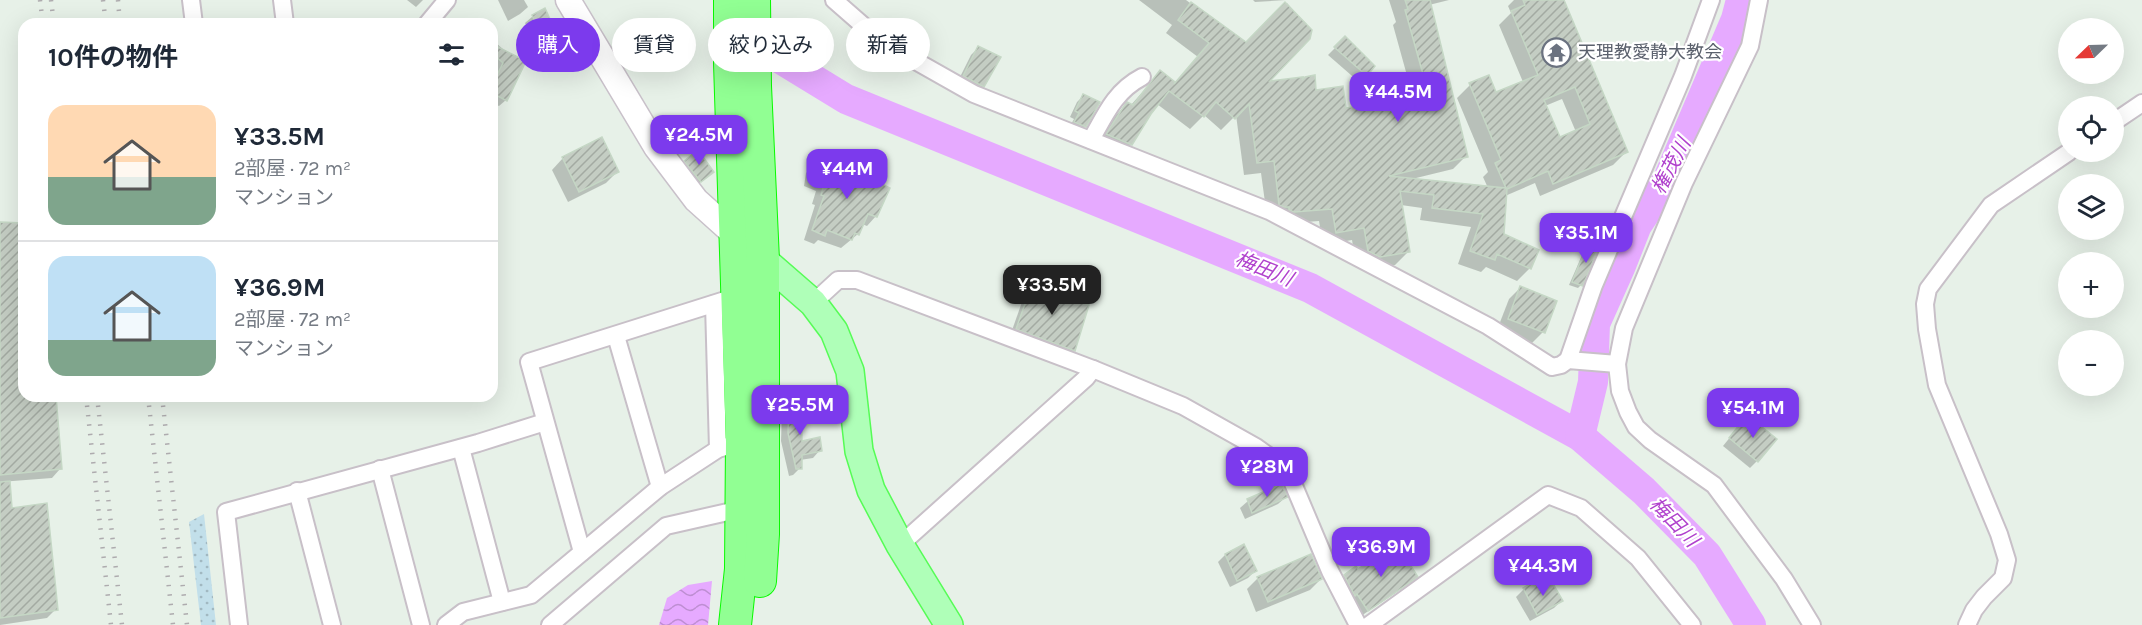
<!DOCTYPE html>
<html lang="ja">
<head>
<meta charset="utf-8">
<style>
	body { margin:0; font-family:Karla,"Noto Sans JP",sans-serif; background:#f2f2f3; color:#1f2937; height:100vh; display:flex; flex-direction:column; font-size:22px; white-space:nowrap }
	* { box-sizing:border-box; margin:0 }
	p { font-size:20px; color:#747a83 }
	.icon { flex:none; width:33px; height:33px; fill:none; stroke:currentColor; stroke-width:2; stroke-linecap:round; stroke-linejoin:round }
	.map { position:relative; flex:1; overflow:hidden }
	.panel { position:absolute; left:18px; top:18px; width:480px; height:384px; display:flex; flex-direction:column; background:#fff; border-radius:18px; box-shadow:0 6px 24px #0002 }
	.panel>* { flex:none }
	.top-card { position:absolute; left:516px; top:18px; width:570px; height:54px; display:flex; gap:12px }
	.needle { width:39px; rotate:247deg }
	.buttons { position:absolute; left:2058px; top:18px; display:grid; gap:12px }
	.buttons a { display:grid; place-items:center; width:66px; height:66px; border-radius:50%; background:#fff; box-shadow:0 6px 24px #0002; font-size:30px }
	.price { position:absolute; translate:-50% -51px; padding:0 14px; border-radius:12px; background:#7c3aed; color:#fff; font-size:20px; line-height:39px; filter:drop-shadow(0 2px 3px #0008) }
	.price::after { content:''; position:absolute; left:50%; top:36px; width:18px; height:14px; margin-left:-9px; background:inherit; clip-path:polygon(0 0,100% 0,50% 100%) }
	.price.selected { background:#222; color:#fff }
	ul { padding:0; list-style:none }
	li { display:flex; align-items:center; gap:18px; height:150px; padding:0 30px }
	li+li { border-top:2px solid #e0e1e3 }
	li span { display:grid; place-items:center; flex:none; width:168px; height:120px; border-radius:18px; color:#555 }
	li>.icon { margin-inline-start:auto }
	span .icon { width:72px; height:72px; fill:#fffc; stroke-width:1 }
	li b { font-size:26px }
	h2 { display:flex; justify-content:space-between; align-items:center; height:72px; padding:0 30px; font-size:26px }
	.tag { padding:0 21px; border-radius:27px; background:#fff; box-shadow:0 6px 24px #0002; font-size:21px; line-height:54px }
	.tag.selected { background:#7c3aed; color:#fff }
	.map>svg:first-child { display:block }
</style>
</head>
<body>
<div class="map">
<svg width="2142" height="625" viewBox="0 0 2142 625">
	<defs>
		<pattern id="park-dots" width="8" height="8" patternUnits="userSpaceOnUse" patternTransform="scale(1.5)"><rect width="8" height="8" fill="#c2dfea"/><path d="M2 2h.1M6 6h.1" fill="none" stroke="#a1b8c1" stroke-width="1.8" stroke-linecap="round"/></pattern>
		<pattern id="water-waves" width="16" height="10" patternUnits="userSpaceOnUse" patternTransform="scale(1.5)"><rect width="16" height="10" fill="#e6aaff"/><path d="M0 5q4-4 8 0t8 0" fill="none" stroke="#be8ed2"/></pattern>
		<pattern id="building-hatch" width="6" height="6" patternUnits="userSpaceOnUse" patternTransform="scale(1.5)"><rect width="6" height="6" fill="#c4cdc3"/><path d="M-1 1l2-2M0 6l6-6M5 7l2-2" fill="none" stroke="#a3aaa2"/></pattern>
	</defs>
	<rect width="100%" height="100%" fill="#e7f1e8"/>
	<path fill="url(#park-dots)" d="M204 514 216 625H201L189 522Z"/>
	<path fill="url(#water-waves)" d="M712 581 708 625H659L667 598 688 585Z"/>
	<g fill="#0003" fill-rule="evenodd">
		<path d="M407 0H423L416 7Z"/>
		<path d="M498 0H524L528 7 520 14 508 21Z"/>
		<path d="M1139 0H1186L1246 44 1287 3 1310 30 1266 83 1300 84 1345 109 1360 107 1359 101 1372 88 1391 94 1411 90 1393 25 1396 22 1389 0H1449L1429 5 1466 156 1453 169 1412 179 1488 188 1483 177 1488 172 1457 98 1470 85 1496 94 1523 82 1499 25 1511 13 1508 6 1514 0H1562L1626 152 1613 165 1540 196 1535 183 1505 196 1503 235 1538 250 1530 268 1517 281 1486 267 1481 272 1458 264 1471 227 1420 220 1422 208 1401 205 1408 252 1395 265 1366 270 1356 264 1352 240 1323 245 1319 221 1280 224 1267 217 1261 173 1244 175 1236 115 1221 130 1204 115 1190 129 1157 104 1131 145 1118 158 1095 147 1113 118 1128 103 1131 105 1160 72 1175 83 1198 57 1166 33 1172 25ZM1562 99 1576 132 1559 139 1545 106Z"/>
		<path d="M1253 0H1286L1255 2Z"/>
		<path d="M533 16 556 37 549 44 538 49 525 23Z"/>
		<path d="M1345 38 1366 75 1359 82 1328 55Z"/>
		<path d="M492 39 508 54 506 100 499 106 492 103Z"/>
		<path d="M978 48 983 86 976 93 957 83 971 55Z"/>
		<path d="M562 51 577 61 566 67 559 54Z"/>
		<path d="M1083 96 1085 126 1079 132 1069 128 1074 119 1070 117 1077 102Z"/>
		<path d="M563 158 617 172 606 183 568 202 552 170Z"/>
		<path d="M685 162 709 175 697 185 682 165Z"/>
		<path d="M816 163 876 216 867 226 862 224 858 234 841 248 818 240 814 244 804 240 815 205 812 204 816 191 804 186 806 173Z"/>
		<path d="M0 223 24 225V396H54L60 469 52 478 0 482Z"/>
		<path d="M1589 243 1581 285 1578 288 1569 285 1586 246Z"/>
		<path d="M1035 278 1045 292 1073 350 1066 357 1010 336 1028 285Z"/>
		<path d="M1520 288 1543 332 1532 343 1497 330 1509 299Z"/>
		<path d="M789 405 800 442 820 450 813 458 800 460V468L793 475 789 476 781 441 782 412Z"/>
		<path d="M1740 425 1757 461 1750 468 1723 446Z"/>
		<path d="M1281 486 1286 497 1278 504 1245 519 1240 508 1248 501Z"/>
		<path d="M0 502 11 510 56 609 47 618 0 625Z"/>
		<path d="M1225 555 1255 571 1248 578 1230 587 1218 562Z"/>
		<path d="M1358 571 1410 583 1361 616 1338 583 1345 576Z"/>
		<path d="M1258 578 1321 579 1310 590 1256 612 1247 589Z"/>
		<path d="M1535 583 1540 590 1561 601 1554 608 1530 621 1516 597 1524 589Z"/>
	</g>
	<g fill="none" stroke-linecap="round" stroke-linejoin="round">
		<g stroke="#e6aaff" stroke-width="30">
			<path d="M739 24 774 55 846 99 1310 288 1580 436 1644 491 1707 555 1751 625"/>
			<path d="M1580 436 1593 382 1595 324 1620 268 1637 225 1668 179 1736 19 1741 0"/>
		</g>
	</g>
	<g fill="url(#building-hatch)" stroke="#c5d7c5" stroke-width="1.5" fill-rule="evenodd">
		<path d="M1405 0H1430L1468 157 1389 176 1506 188 1495 163 1501 160 1469 83 1489 75 1496 92 1538 75 1511 11 1525 5 1523 0H1564L1628 152 1553 184 1548 171 1507 189 1504 234 1539 250 1531 269 1497 254 1495 260 1470 251 1483 214 1432 208 1434 195 1400 191 1410 252 1380 257 1368 251 1364 228 1336 233 1332 209 1294 212 1289 210V207H1284L1279 205 1274 161 1257 163 1249 104 1235 119 1216 102 1204 117 1169 91 1151 114 1132 145 1106 134 1126 103 1127 102 1133 105 1160 70 1175 82 1174 84 1209 43 1178 20 1191 2 1246 42 1285 2 1312 30 1310 39 1270 81 1303 77 1302 80 1305 77 1315 75 1316 90 1343 86 1346 108 1373 104 1371 86 1390 83 1392 92 1426 85 1405 10 1408 9ZM1575 87 1590 124 1560 137 1544 100Z"/>
		<path d="M545 8 558 37 545 43 532 15Z"/>
		<path d="M1345 36 1375 66 1367 76 1334 47Z"/>
		<path d="M573 43 582 58 570 65 561 50Z"/>
		<path d="M492 44 526 61 507 101 492 93V85L503 63 492 53Z"/>
		<path d="M978 46 1001 57 984 87 963 76Z"/>
		<path d="M1083 94 1100 102 1086 127 1074 122 1079 113 1075 111Z"/>
		<path d="M602 137 619 172 579 192 562 157Z"/>
		<path d="M698 150 714 172 701 182 684 161Z"/>
		<path d="M815 161 828 166 829 163 859 176 867 172 876 181 890 188 877 217 868 214 859 235 855 233 852 240 827 230 825 236 812 230 824 196 821 195 825 181 813 176Z"/>
		<path d="M0 222 24 223V396H56L62 469 0 475Z"/>
		<path d="M1589 241 1599 246 1583 286 1572 282Z"/>
		<path d="M1035 276 1050 281 1047 291 1089 305 1075 351 1016 329Z"/>
		<path d="M1520 286 1557 301 1545 333 1508 319Z"/>
		<path d="M789 403H801L802 441 820 437 822 451 802 455V469H796L788 433Z"/>
		<path d="M1747 415 1777 439 1758 462 1729 438Z"/>
		<path d="M10 481 12 508 47 503 58 610 0 618V482Z"/>
		<path d="M1281 484 1288 497 1252 513 1247 499Z"/>
		<path d="M1244 544 1257 571 1237 581 1225 554Z"/>
		<path d="M1392 548 1398 556 1403 553 1418 577 1368 611 1357 594 1355 596 1353 592 1344 575 1356 566 1358 569Z"/>
		<path d="M1311 554 1322 579 1268 602 1257 577Z"/>
		<path d="M1536 581 1540 588 1552 582 1563 601 1537 615 1523 588Z"/>
	</g>
	<g fill="none" stroke-linecap="round" stroke-linejoin="round">
		<defs>
			<g id="street">
				<path d="M191 0 194 24"/>
				<path d="M282 0 285 24"/>
				<path d="M834 0 882 42 974 94 1269 211 1488 326 1552 367 1561 365 1568 360 1617 364 1620 391 1628 412 1636 427 1650 440 1714 485 1784 579 1812 625"/>
				<path d="M427 24 447 0"/>
				<path d="M2114 122 2142 103"/>
				<path d="M1091 140C1105 115 1115 91 1142 77"/>
				<path d="M813 303 838 280H857L1093 369 1183 406 1256 447 1277 462 1292 481 1330 571 1358 625"/>
				<path d="M714 304 718 449"/>
				<path d="M616 336 660 487"/>
				<path d="M1568 360 1594 285 1683 76 1711 0"/>
				<path d="M1617 364 1624 328 1684 183 1750 46 1759 0"/>
				<path d="M461 448 502 602"/>
				<path d="M380 469 421 625"/>
				<path d="M297 491 332 625"/>
				<path d="M900 545 1086 378 1093 369"/>
				<path d="M582 552 529 362 738 296"/>
				<path d="M239 625 226 512 478 443 545 422"/>
				<path d="M446 625 463 612 531 595 660 487 718 449 742 442"/>
				<path d="M550 625 666 526 741 509"/>
				<path d="M1369 625 1548 495 1581 508 1638 558 1692 625"/>
				<path d="M1967 625 1974 610 1984 597 2003 578 2007 560 1999 534 1937 385 1927 329 1925 304 1928 289 1991 205 2069 152"/>
			</g>
			<path id="secondary" d="M568 0 656 147 696 200 735 235"/>
			<path id="primary" d="M752 250 813 303 834 331 850 371 859 451 871 490 900 545 949 625"/>
			<g id="highway">
				<path d="M730 0V63L742 442 741 569 735 625"/>
				<path d="M754 0 755 86 763 260V534L760 581"/>
			</g>
		</defs>
		<use href="#street" stroke="#c8c0c8" stroke-width="20"/>
		<use href="#secondary" stroke="#c9c1ca" stroke-width="27"/>
		<use href="#primary" stroke="#56fc56" stroke-width="30"/>
		<use href="#highway" stroke="#09f900" stroke-width="34"/>
		<use href="#street" stroke="#fff" stroke-width="16"/>
		<use href="#secondary" stroke="#fff" stroke-width="24"/>
		<use href="#primary" stroke="#afffb8" stroke-width="27"/>
		<use href="#highway" stroke="#91ff93" stroke-width="32"/>
		<g stroke="#aeabae" stroke-width="4.5" stroke-dasharray="1.5 8" stroke-linecap="butt">
			<path d="M40 0 43 24"/>
			<path d="M51 0 54 24"/>
			<path d="M103 0 106 24"/>
			<path d="M118 0 120 24"/>
			<path d="M86 396 111 625"/>
			<path d="M97 396 122 625"/>
			<path d="M148 396 173 625"/>
			<path d="M162 396 187 625"/>
		</g>
	</g>
	<defs>
		<symbol id="temple-ring" viewBox="-11 -11 22 22"><circle r="9.5" fill="#fff" stroke="#6b7280" stroke-width="1.5"/><path d="M0-6L5-2H3V0L6.5 2.5H4V6H1.5V3h-3V6H-4V2.5H-6.5L-3 0V-2H-5Z" fill="#6b7280"/></symbol>
	</defs>
	<g fill-rule="evenodd">
		<use href="#temple-ring" x="1540" y="36" width="33" height="33"/>
	</g>
	<g text-anchor="middle" dominant-baseline="central" stroke-width="4.5" stroke-linejoin="round" paint-order="stroke">
		<g font-size="18" fill="#5b616d" stroke="#fff" text-anchor="start">
			<text x="1578" y="52">天理教愛静大教会</text>
		</g>
		<g font-size="20" font-style="italic" fill="#b041cd" stroke="#fff">
			<text transform="translate(1671 166) rotate(-62)">権茂川</text>
			<text transform="translate(1264 269) rotate(22)">梅田川</text>
			<text transform="translate(1674 522) rotate(46)">梅田川</text>
		</g>
	</g>
</svg>
<div class="buttons">
<a><svg class="needle" viewBox="-14 -14 28 28"><path d="M0-13l5 13h-10z" fill="#e53935"/><path d="M0 13l5-13h-10z" fill="#747a83"/></svg></a>
<a><svg class="icon" aria-label="locate" viewBox="0 0 24 24"><circle cx="12" cy="12" r="6"/><path d="M12 2v4M12 18v4M2 12h4M18 12h4"/></svg></a>
<a><svg class="icon" aria-label="layers" viewBox="0 0 24 24"><path d="M12 4l9 5-9 5-9-5zM3 14l9 5 9-5"/></svg></a>
<a>+</a>
<a>−</a>
</div>
<b class="price" style="left:1398px;top:123px">¥44.5M</b>
<b class="price" style="left:699px;top:166px">¥24.5M</b>
<b class="price" style="left:847px;top:200px">¥44M</b>
<b class="price" style="left:1586px;top:264px">¥35.1M</b>
<b class="price selected" style="left:1052px;top:316px">¥33.5M</b>
<b class="price" style="left:800px;top:436px">¥25.5M</b>
<b class="price" style="left:1753px;top:439px">¥54.1M</b>
<b class="price" style="left:1267px;top:498px">¥28M</b>
<b class="price" style="left:1381px;top:578px">¥36.9M</b>
<b class="price" style="left:1543px;top:597px">¥44.3M</b>
<div class="top-card">
<a class="tag selected">購入</a>
<a class="tag">賃貸</a>
<a class="tag">絞り込み</a>
<a class="tag">新着</a>
</div>
<section class="panel">
<h2>10件の物件<svg class="icon" aria-label="filters" viewBox="0 0 24 24"><path d="M4 7h16M4 17h16"/><circle cx="9" cy="7" r="2"/><circle cx="15" cy="17" r="2"/></svg></h2>
<ul>
<li><span style="background:linear-gradient(#ffd9b3 60%,#7fa58c 0)"><svg class="icon" aria-label="home" viewBox="0 0 24 24"><path d="M3 11l9-7 9 7M6 9v11h12V9"/></svg></span><div><b>¥33.5M</b><p>2部屋 · 72 m²</p><p>マンション</p></div></li>
<li><span style="background:linear-gradient(#bfe0f5 70%,#7fa58c 0)"><svg class="icon" aria-label="home" viewBox="0 0 24 24"><path d="M3 11l9-7 9 7M6 9v11h12V9"/></svg></span><div><b>¥36.9M</b><p>2部屋 · 72 m²</p><p>マンション</p></div></li>
</ul>
</section>
</div>
</body>
</html>
